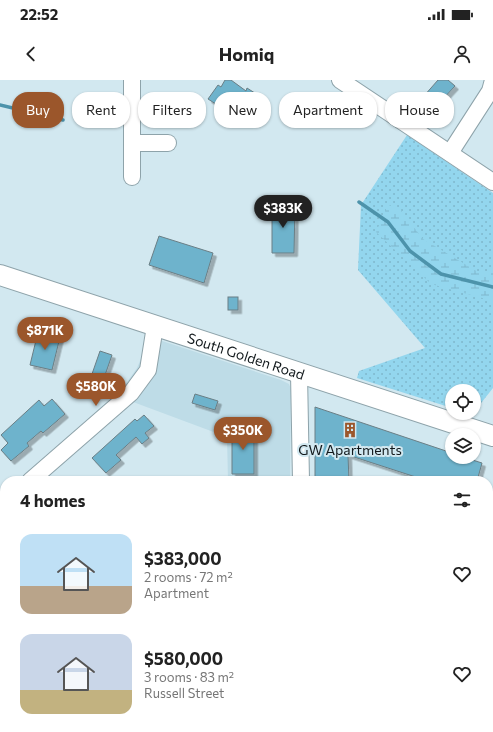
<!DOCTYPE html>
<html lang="en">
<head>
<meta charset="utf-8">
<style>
	body { margin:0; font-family:Commissioner,sans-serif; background:#f6f6f6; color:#222; height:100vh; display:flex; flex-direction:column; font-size:15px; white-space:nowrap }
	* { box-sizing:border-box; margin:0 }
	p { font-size:13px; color:#767676 }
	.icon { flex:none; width:22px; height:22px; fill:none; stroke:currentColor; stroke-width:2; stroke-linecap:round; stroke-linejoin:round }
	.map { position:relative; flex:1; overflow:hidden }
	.panel { position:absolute; left:0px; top:396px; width:493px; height:256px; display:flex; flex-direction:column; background:#fff; border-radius:16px 16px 0 0; box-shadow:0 1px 3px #0004 }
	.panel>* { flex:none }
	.hud { position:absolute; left:12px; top:12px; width:469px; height:36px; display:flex; gap:8px }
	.tools { position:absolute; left:445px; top:304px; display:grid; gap:8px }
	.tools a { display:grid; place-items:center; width:36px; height:36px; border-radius:50%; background:#fff; box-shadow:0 1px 3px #0004; font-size:20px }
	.price { position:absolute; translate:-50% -34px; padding:0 9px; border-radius:14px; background:#9b562b; color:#fff; font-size:13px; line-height:26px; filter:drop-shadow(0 1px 2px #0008) }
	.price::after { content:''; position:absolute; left:50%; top:24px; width:12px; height:9px; margin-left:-6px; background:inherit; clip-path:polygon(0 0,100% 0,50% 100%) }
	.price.active { background:#222; color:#fff }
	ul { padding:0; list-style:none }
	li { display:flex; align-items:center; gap:12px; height:100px; padding:0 20px }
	li span { display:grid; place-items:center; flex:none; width:112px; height:80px; border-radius:12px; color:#555 }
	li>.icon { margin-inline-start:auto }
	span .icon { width:48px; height:48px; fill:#fffc; stroke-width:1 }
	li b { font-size:17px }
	h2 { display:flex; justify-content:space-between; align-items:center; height:48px; padding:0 20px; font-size:17px }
	.chip { padding:0 14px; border-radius:16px; background:#fff; box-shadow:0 1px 3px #0004; font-size:14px; line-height:36px }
	.chip.active { background:#9b562b; color:#fff }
	.status { display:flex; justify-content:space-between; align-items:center; height:28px; padding:0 20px; background:#fff; direction:ltr }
	.status svg { height:11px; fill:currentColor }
	header { display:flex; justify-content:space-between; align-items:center; height:52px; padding:0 20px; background:#fff; font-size:18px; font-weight:700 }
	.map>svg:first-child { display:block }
</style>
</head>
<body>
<div class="status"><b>22:52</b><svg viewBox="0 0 49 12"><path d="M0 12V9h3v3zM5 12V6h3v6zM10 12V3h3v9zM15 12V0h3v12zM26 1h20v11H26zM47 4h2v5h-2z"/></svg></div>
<header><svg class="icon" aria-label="back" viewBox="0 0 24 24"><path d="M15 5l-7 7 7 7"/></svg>Homiq<svg class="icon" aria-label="person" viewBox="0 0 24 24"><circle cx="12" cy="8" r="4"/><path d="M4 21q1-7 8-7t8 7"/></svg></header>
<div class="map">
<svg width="493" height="652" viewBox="0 0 493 652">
	<defs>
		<pattern id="grass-dots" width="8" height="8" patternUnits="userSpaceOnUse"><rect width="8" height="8" fill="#93d6ee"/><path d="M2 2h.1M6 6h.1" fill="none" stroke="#7eb7cc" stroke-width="1.8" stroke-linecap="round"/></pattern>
		<pattern id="wetland-marsh" width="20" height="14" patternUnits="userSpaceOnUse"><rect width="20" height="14" fill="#93d6ee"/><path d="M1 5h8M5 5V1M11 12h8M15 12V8" fill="none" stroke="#7eb7cc"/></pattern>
		<filter id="shadow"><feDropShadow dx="3.5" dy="3.5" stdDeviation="0" flood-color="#0004"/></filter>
	</defs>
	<rect width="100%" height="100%" fill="#d2e8f0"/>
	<path fill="#bedce7" d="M150 257 281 300 289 304 291 309 290 401H228L227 357 117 316 137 288Z"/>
	<path fill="url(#grass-dots)" d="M407 55 493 113V308L474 332V311H452V328L357 298 359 291 425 268 358 190 361 125Z"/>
	<path fill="url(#wetland-marsh)" d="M388 125 399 128 423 159 478 192 493 193V221L431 204 376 152Z"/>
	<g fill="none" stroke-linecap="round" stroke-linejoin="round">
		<g stroke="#4d93ab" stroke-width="3.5">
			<path d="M0 25 63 40"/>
			<path d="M359 122 388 142 410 171 441 194 493 207"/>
		</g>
	</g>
	<g fill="#6eb3cc" stroke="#6a7e85" filter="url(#shadow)">
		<path d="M225 0H231L246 11 247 8 261 17 244 42 208 19 218 5 221 7Z"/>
		<path d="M438 0H448L455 6 428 35 416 25Z"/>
		<path d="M272 125H295L294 173H272Z"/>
		<path d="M159 156 213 173 204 203 149 185Z"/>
		<rect x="228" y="217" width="10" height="13"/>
		<path d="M38 252 60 257 52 290 30 285Z"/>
		<path d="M100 271 112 275 104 298 92 294Z"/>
		<path d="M195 314 218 321 215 330 192 323Z"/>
		<path d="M52 319 65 334 43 353 41 351 27 363 29 366 11 381 1 370 8 363 1 355 39 320 44 326Z"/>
		<path d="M315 327 452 373V377H463L482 383 477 401H428L348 375 349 401H315Z"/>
		<path d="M144 335 154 346 145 353 149 358 142 364 136 357 116 375 121 380 106 393 92 378 135 339 137 341Z"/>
		<path d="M254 343V394H232V355Z"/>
	</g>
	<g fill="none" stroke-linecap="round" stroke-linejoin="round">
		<defs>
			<g id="minor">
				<path d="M132 0V97"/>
				<path d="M340 0 493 102"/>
				<path d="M132 63H168"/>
				<path d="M450 73 490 11 493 0"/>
				<path d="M299 293 301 401"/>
				<path d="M30 401 131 313 148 290 155 246"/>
				<path d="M0 427 5 422"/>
				<path d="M473 647V652"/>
				<path d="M300 652V647"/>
			</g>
			<g id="major">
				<path id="s1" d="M0 195 493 356"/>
			</g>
		</defs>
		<use href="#minor" stroke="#8ea3aa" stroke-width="18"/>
		<use href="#major" stroke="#8ea3aa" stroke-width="22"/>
		<use href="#minor" stroke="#fff" stroke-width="16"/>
		<use href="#major" stroke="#fff" stroke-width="20"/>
	</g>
	<defs>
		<symbol id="building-bare" viewBox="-9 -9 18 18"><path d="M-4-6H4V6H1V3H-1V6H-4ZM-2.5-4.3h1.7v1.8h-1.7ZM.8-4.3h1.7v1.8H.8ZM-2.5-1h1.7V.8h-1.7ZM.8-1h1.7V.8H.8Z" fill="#9b562b" stroke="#d2e8f0" stroke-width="2.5" paint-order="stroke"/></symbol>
	</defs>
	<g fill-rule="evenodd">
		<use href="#building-bare" x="339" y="339" width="22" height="22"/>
	</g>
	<g text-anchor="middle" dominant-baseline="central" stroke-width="4" stroke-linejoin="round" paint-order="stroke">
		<g font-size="14" fill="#11181b" stroke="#d2e8f0">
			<text stroke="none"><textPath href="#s1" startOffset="259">South Golden Road</textPath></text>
		</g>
		<g font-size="14" fill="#11181b" stroke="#d2e8f0">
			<text x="350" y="369">GW Apartments</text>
		</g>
	</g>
</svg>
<div class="tools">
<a><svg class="icon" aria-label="locate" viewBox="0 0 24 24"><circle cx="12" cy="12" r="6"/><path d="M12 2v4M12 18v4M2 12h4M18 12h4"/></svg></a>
<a><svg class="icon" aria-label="layers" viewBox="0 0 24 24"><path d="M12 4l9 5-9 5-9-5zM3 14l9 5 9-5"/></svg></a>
</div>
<b class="price active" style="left:283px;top:149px">$383K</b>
<b class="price" style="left:45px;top:271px">$871K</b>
<b class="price" style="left:96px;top:327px">$580K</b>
<b class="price" style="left:243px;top:371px">$350K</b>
<div class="hud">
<a class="chip active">Buy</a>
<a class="chip">Rent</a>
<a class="chip">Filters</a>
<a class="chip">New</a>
<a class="chip">Apartment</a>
<a class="chip">House</a>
</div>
<section class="panel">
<h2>4 homes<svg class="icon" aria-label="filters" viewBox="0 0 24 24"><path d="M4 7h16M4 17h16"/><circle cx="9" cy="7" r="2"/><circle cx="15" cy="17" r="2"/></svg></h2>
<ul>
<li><span style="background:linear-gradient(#bfe0f5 65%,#b9a48a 0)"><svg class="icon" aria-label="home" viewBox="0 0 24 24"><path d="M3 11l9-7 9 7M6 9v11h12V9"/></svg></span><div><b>$383,000</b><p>2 rooms · 72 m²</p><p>Apartment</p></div><svg class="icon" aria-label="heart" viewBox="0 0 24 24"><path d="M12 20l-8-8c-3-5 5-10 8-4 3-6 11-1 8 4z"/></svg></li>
<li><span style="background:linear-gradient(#c9d6e8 70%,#c2b280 0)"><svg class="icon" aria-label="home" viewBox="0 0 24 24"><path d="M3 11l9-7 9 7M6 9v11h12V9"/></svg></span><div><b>$580,000</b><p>3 rooms · 83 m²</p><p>Russell Street</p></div><svg class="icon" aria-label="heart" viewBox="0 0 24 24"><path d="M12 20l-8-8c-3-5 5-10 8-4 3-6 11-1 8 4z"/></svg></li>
</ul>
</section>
</div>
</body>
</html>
